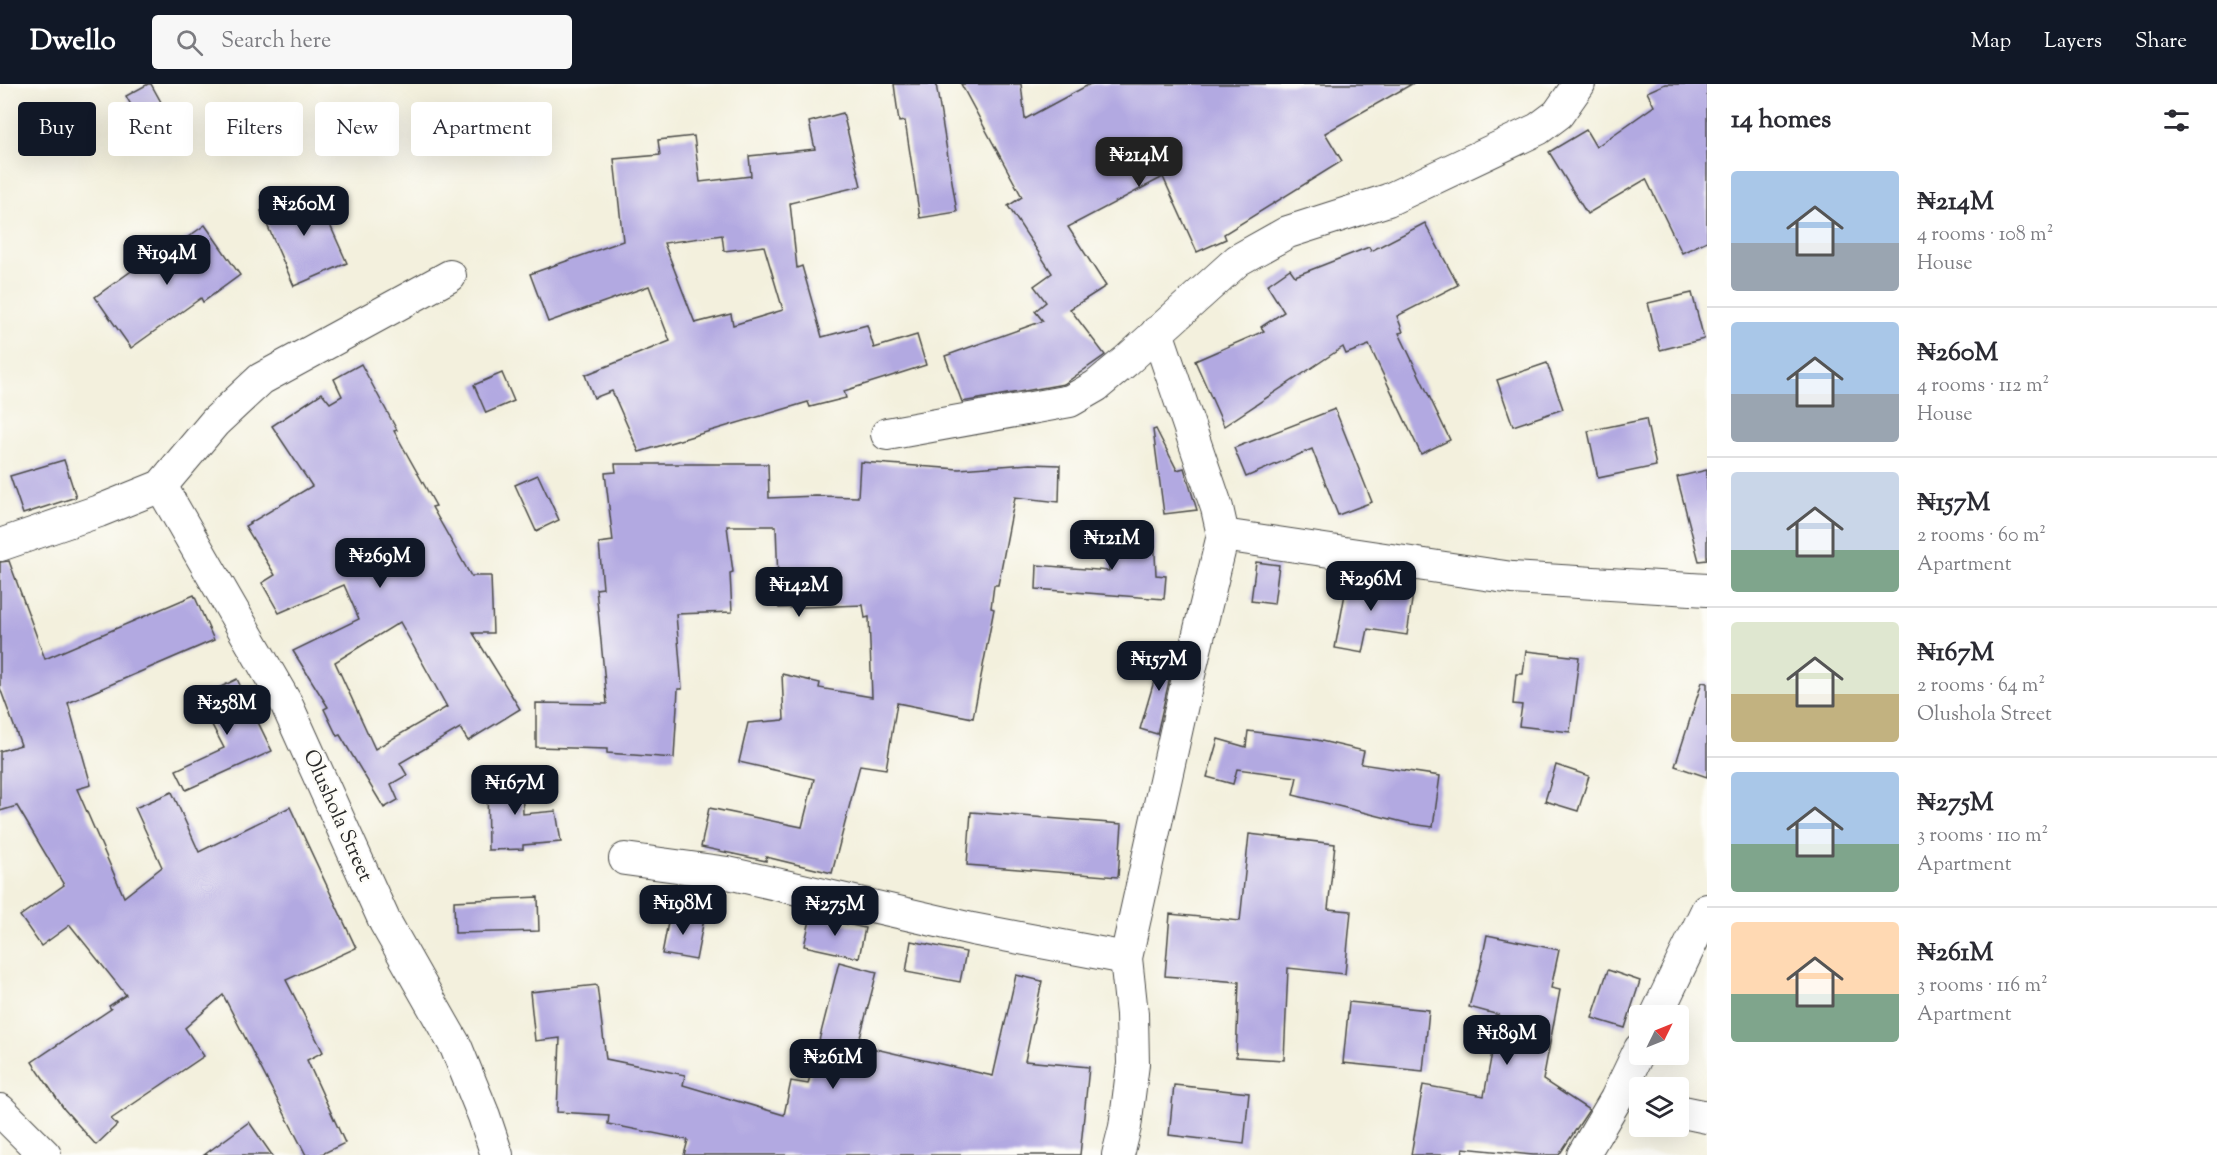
<!DOCTYPE html>
<html lang="en">
<head>
<meta charset="utf-8">
<style>
	body { margin:0; font-family:"Sorts Mill Goudy",serif; background:#f7f7f7; color:#2b2b33; height:100vh; display:flex; flex-direction:column; font-size:22px; white-space:nowrap }
	* { box-sizing:border-box; margin:0 }
	p { font-size:20px; color:#7c7c81 }
	.icon { flex:none; width:33px; height:33px; fill:none; stroke:currentColor; stroke-width:2; stroke-linecap:round; stroke-linejoin:round }
	.map { position:relative; flex:1; overflow:hidden }
	.sheet { display:flex; flex-direction:column; background:#fff; width:510px }
	.sheet>* { flex:none }
	.guide { position:absolute; left:18px; top:18px; width:570px; height:54px; display:flex; gap:12px }
	.needle { width:39px; rotate:47deg }
	.tools { position:absolute; left:1629px; top:921px; display:grid; gap:12px }
	.tools a { display:grid; place-items:center; width:60px; height:60px; border-radius:6px; background:#fff; box-shadow:0 6px 24px #0002; font-size:30px }
	.price { position:absolute; translate:-50% -51px; padding:0 14px; border-radius:12px; background:#111827; color:#fff; font-size:20px; line-height:39px; filter:drop-shadow(0 2px 3px #0008) }
	.price::after { content:''; position:absolute; left:50%; top:36px; width:18px; height:14px; margin-left:-9px; background:inherit; clip-path:polygon(0 0,100% 0,50% 100%) }
	.price.on { background:#222; color:#fff }
	ul { padding:0; list-style:none }
	li { display:flex; align-items:center; gap:18px; height:150px; padding:0 24px }
	li+li { border-top:2px solid #e1e1e2 }
	li span { display:grid; place-items:center; flex:none; width:168px; height:120px; border-radius:6px; color:#555 }
	li>.icon { margin-inline-start:auto }
	span .icon { width:72px; height:72px; fill:#fffc; stroke-width:1 }
	li b { font-size:26px }
	h2 { display:flex; justify-content:space-between; align-items:center; height:72px; padding:0 24px; font-size:26px }
	.pill { padding:0 21px; border-radius:6px; background:#fff; box-shadow:0 6px 24px #0002; font-size:21px; line-height:54px }
	.pill.on { background:#111827; color:#fff }
	header { display:flex; align-items:center; gap:36px; box-sizing:border-box; height:84px; padding:0 30px; background:#111827; color:#fff }
	header strong { font-size:28px }
	nav { display:flex; gap:33px; margin-inline-start:auto; font-size:21px }
	.search { width:420px; height:54px; background:#f7f7f7; display:flex; align-items:center; gap:15px; box-sizing:border-box; padding:0 21px; border-radius:6px; color:#7c7c81; font-size:22px }
	main { display:flex; flex:1; min-height:0 }
	.map>svg:first-child { display:block }
</style>
</head>
<body>
<header>
<strong>Dwello</strong>
<div class="search"><svg class="icon" aria-label="search" viewBox="0 0 24 24"><circle cx="10" cy="10" r="6"/><path d="M15 15l6 6"/></svg>Search here</div>
<nav><a>Map</a><a>Layers</a><a>Share</a></nav>
</header>
<main>
<div class="map">
<svg width="1707" height="1071" viewBox="0 0 1707 1071">
	<rect width="100%" height="100%" fill="#fdfcf7"/>
	<filter id="ink" filterUnits="userSpaceOnUse"><feTurbulence type="fractalNoise" baseFrequency=".0167" numOctaves="2"/><feDisplacementMap in="SourceGraphic" scale="12" xChannelSelector="R" yChannelSelector="G"/><feConvolveMatrix kernelMatrix="1 2 1 2 8 2 1 2 1" color-interpolation-filters="sRGB"/></filter>
	<filter id="wash" filterUnits="userSpaceOnUse"><feTurbulence type="fractalNoise" baseFrequency=".008" numOctaves="4" result="noise"/><feDisplacementMap in="SourceGraphic" scale="24" xChannelSelector="R" yChannelSelector="G"/><feGaussianBlur stdDeviation="1.35" result="paint"/><feColorMatrix in="noise" values="0 0 0 0 0 0 0 0 0 0 0 0 0 0 0 0 0 1.4 0 .05"/><feComposite in="paint" operator="in"/></filter>
	<g filter="url(#wash)">
		<rect width="100%" height="100%" fill="#f3f0dd"/>
		<g id="blocks">
			<g fill="#b2a9e1" fill-rule="evenodd">
				<path d="M148 0H151L172 38 148 51 126 12Z"/>
				<path d="M894 0H936L957 128 920 134 905 37 899 38Z"/>
				<path d="M961 0H1021L1025 35 1090 0H1412L1325 49 1342 77 1224 150 1226 155 1197 168 1163 93 1068 143 1106 202 1070 225 1105 271 1064 300 962 318 945 272 1043 237 1035 227 1046 218 1034 202 1052 189 1008 122 1022 113Z"/>
				<path d="M1665 0H1707V157L1682 169 1646 95 1587 130 1549 68 1586 46 1596 63 1654 22 1647 8Z"/>
				<path d="M843 29 861 102 790 119 797 184 802 182 822 253 867 241 874 264 917 251 926 281 844 307 846 314 810 323 808 318 639 368 612 307 594 314 585 291 670 257 649 202 548 238 530 190 623 157 614 75 660 71 658 56 694 52 700 98 751 92 749 72 815 65 809 38ZM722 151 724 167 764 162 783 226 733 241 731 230 695 239 664 159Z"/>
				<path d="M314 105 347 179 294 202 261 127Z"/>
				<path d="M1425 139 1458 201 1397 232 1403 248 1399 249 1450 356 1421 370 1369 261 1346 270 1343 263 1224 342 1195 277 1264 247 1261 243 1284 228 1267 201 1290 185 1295 192 1369 163 1371 167Z"/>
				<path d="M205 141 240 191 203 218 201 214 131 264 95 213 144 178 147 182Z"/>
				<path d="M1692 209 1704 255 1660 266 1648 219Z"/>
				<path d="M1547 279 1563 325 1513 342 1497 296Z"/>
				<path d="M361 280 397 346 394 347 436 422 432 423 471 492H491L493 549H473L520 625 468 657 460 644 400 679 407 691 391 700 398 716 384 724 340 651 337 652 324 625 328 623 293 567 359 535 344 501 279 529 262 499 275 491 245 442 312 402 272 342 322 309 330 319 342 312 334 295ZM400 538 447 623 375 665 335 578Z"/>
				<path d="M502 289 514 317 486 329 474 301Z"/>
				<path d="M1335 325 1372 418 1338 431 1312 365 1246 393 1234 364Z"/>
				<path d="M1646 335 1656 382 1598 394 1588 347Z"/>
				<path d="M1156 345 1177 386 1184 384 1197 426 1164 430 1153 346Z"/>
				<path d="M64 376 76 413 23 430 10 392Z"/>
				<path d="M860 378 959 385 1030 380 1060 381 1059 418 1015 413 998 501H994L991 524 994 525 973 634 897 619 886 685 860 681 832 789 766 773V777L701 763 709 724 802 743 814 695 739 678 748 639 784 636 782 590 820 599 819 604 872 613 869 533 865 534 863 521 779 524 776 442H727L733 488 730 489 732 528 676 530 682 605H678L674 674 607 669V665L536 663V619L607 620 596 505 603 504 599 459 613 457 605 389 616 388 615 380H768L769 414 816 412 858 413Z"/>
				<path d="M1707 386V476L1699 477 1677 393Z"/>
				<path d="M538 391 559 436 536 447 515 401Z"/>
				<path d="M1154 449 1156 491 1166 492 1164 515 1036 505 1037 481 1109 487 1108 451Z"/>
				<path d="M9 477 45 575 194 511 214 556 68 619 91 701 77 705 124 813 162 783 135 724 172 708 199 768 290 723 356 864 286 896 323 968 307 976 345 1059 320 1071H306L223 911 185 944 204 972 111 1035 117 1041 96 1061 64 1025 32 978 111 925 109 922 126 911 70 841 41 862 20 832 64 801 17 722 0 727V667L21 661 0 604V478Z"/>
				<path d="M1256 478 1279 481 1274 520 1251 517Z"/>
				<path d="M1349 488 1378 492 1375 504 1413 509 1407 551 1368 545 1363 569 1335 564Z"/>
				<path d="M1164 563 1176 566 1157 650 1140 645Z"/>
				<path d="M1526 567 1579 573 1570 648 1519 642 1522 621 1513 620 1516 590H1523Z"/>
				<path d="M237 595 272 667 186 706 176 686 224 664 198 614Z"/>
				<path d="M1702 598 1707 599V693L1675 682Z"/>
				<path d="M1248 647 1317 656 1364 667 1361 680 1440 692 1433 743 1411 740 1293 711 1297 693 1237 685 1233 700 1207 693 1218 655 1246 663Z"/>
				<path d="M1556 681 1589 692 1578 727 1545 717Z"/>
				<path d="M487 689H522L523 730 556 727 561 758 523 761V765L488 766Z"/>
				<path d="M971 728 1122 740 1118 793 967 781Z"/>
				<path d="M1249 750 1335 760 1328 825 1351 827 1345 890 1288 884 1284 976 1236 973 1239 898 1165 892 1170 830 1240 837Z"/>
				<path d="M538 813 539 847 455 849 454 817Z"/>
				<path d="M670 828 704 835 696 876 662 870Z"/>
				<path d="M811 832 865 844 859 874 804 862Z"/>
				<path d="M1487 851 1559 866 1551 904 1560 906 1543 996 1589 1026 1559 1071H1533L1463 1064 1462 1071H1411L1423 1001 1484 1012 1499 931 1469 923 1479 886H1480Z"/>
				<path d="M911 857 966 868 960 898 906 888Z"/>
				<path d="M839 878 877 888 858 961 993 992 1016 891 1042 897 1025 977 1089 983 1080 1071H684L688 1056 608 1040 609 1031 557 1028 560 954 535 957 530 908 597 901 606 975 685 991 683 1001 784 1031 791 997 808 1000Z"/>
				<path d="M1608 886 1640 897 1625 944 1592 934Z"/>
				<path d="M1349 918 1429 926 1423 987 1343 979Z"/>
				<path d="M1174 1001 1249 1009 1244 1060 1169 1051Z"/>
				<path d="M249 1038 272 1071H204Z"/>
			</g>
		</g>
	</g>
	<g filter="url(#ink)">
		<use href="#blocks" fill-opacity="0" stroke="#494946" stroke-width="1.5"/>
		<g fill="none" stroke-linecap="round" stroke-linejoin="round">
			<defs>
				<g id="minor">
					<path d="M887 350 1070 317 1096 302 1126 277 1238 176 1288 148 1388 116 1538 45 1558 30 1579 0"/>
					<path d="M161 402 286 619 385 838 456 963 484 1032 497 1071"/>
					<path d="M1223 451 1512 494 1707 506"/>
					<path d="M0 461 99 427 161 402 215 338 261 295 450 192"/>
					<path d="M625 775 728 789 972 845 1126 874"/>
					<path d="M1656 932 1707 826"/>
					<path d="M0 1026 45 1071"/>
					<path d="M1678 1027 1707 1033"/>
					<path d="M1118 1071 1125 1043 1133 980 1132 930 1126 874 1185 607 1223 451 1217 424 1157 248"/>
					<path d="M1583 1071 1616 1015 1640 965"/>
				</g>
			</defs>
			<use href="#minor" stroke="#494946" stroke-width="34"/>
			<use href="#minor" stroke="#fff" stroke-width="32"/>
		</g>
	</g>
	<g text-anchor="middle" dominant-baseline="central" stroke-width="5" stroke-linejoin="round" paint-order="stroke">
		<g font-size="21" fill="#2b2b2b" stroke="#fdfcf7">
			<text transform="translate(337 732) rotate(66)">Olushola Street</text>
		</g>
	</g>
</svg>
<div class="tools">
<a><svg class="needle" viewBox="-14 -14 28 28"><path d="M0-13l5 13h-10z" fill="#e53935"/><path d="M0 13l5-13h-10z" fill="#7c7c81"/></svg></a>
<a><svg class="icon" aria-label="layers" viewBox="0 0 24 24"><path d="M12 4l9 5-9 5-9-5zM3 14l9 5 9-5"/></svg></a>
</div>
<b class="price on" style="left:1139px;top:104px">₦214M</b>
<b class="price" style="left:304px;top:153px">₦260M</b>
<b class="price" style="left:167px;top:202px">₦194M</b>
<b class="price" style="left:1112px;top:487px">₦121M</b>
<b class="price" style="left:380px;top:505px">₦269M</b>
<b class="price" style="left:1371px;top:528px">₦296M</b>
<b class="price" style="left:799px;top:534px">₦142M</b>
<b class="price" style="left:1159px;top:608px">₦157M</b>
<b class="price" style="left:227px;top:652px">₦258M</b>
<b class="price" style="left:515px;top:732px">₦167M</b>
<b class="price" style="left:683px;top:852px">₦198M</b>
<b class="price" style="left:835px;top:853px">₦275M</b>
<b class="price" style="left:1507px;top:982px">₦189M</b>
<b class="price" style="left:833px;top:1006px">₦261M</b>
<div class="guide">
<a class="pill on">Buy</a>
<a class="pill">Rent</a>
<a class="pill">Filters</a>
<a class="pill">New</a>
<a class="pill">Apartment</a>
</div>
</div>
<section class="sheet">
<h2>14 homes<svg class="icon" aria-label="filters" viewBox="0 0 24 24"><path d="M4 7h16M4 17h16"/><circle cx="9" cy="7" r="2"/><circle cx="15" cy="17" r="2"/></svg></h2>
<ul>
<li><span style="background:linear-gradient(#a9c7e8 60%,#9aa5b1 0)"><svg class="icon" aria-label="home" viewBox="0 0 24 24"><path d="M3 11l9-7 9 7M6 9v11h12V9"/></svg></span><div><b>₦214M</b><p>4 rooms · 108 m²</p><p>House</p></div></li>
<li><span style="background:linear-gradient(#a9c7e8 60%,#9aa5b1 0)"><svg class="icon" aria-label="home" viewBox="0 0 24 24"><path d="M3 11l9-7 9 7M6 9v11h12V9"/></svg></span><div><b>₦260M</b><p>4 rooms · 112 m²</p><p>House</p></div></li>
<li><span style="background:linear-gradient(#c9d6e8 65%,#7fa58c 0)"><svg class="icon" aria-label="home" viewBox="0 0 24 24"><path d="M3 11l9-7 9 7M6 9v11h12V9"/></svg></span><div><b>₦157M</b><p>2 rooms · 60 m²</p><p>Apartment</p></div></li>
<li><span style="background:linear-gradient(#dfe7d0 60%,#c2b280 0)"><svg class="icon" aria-label="home" viewBox="0 0 24 24"><path d="M3 11l9-7 9 7M6 9v11h12V9"/></svg></span><div><b>₦167M</b><p>2 rooms · 64 m²</p><p>Olushola Street</p></div></li>
<li><span style="background:linear-gradient(#a9c7e8 60%,#7fa58c 0)"><svg class="icon" aria-label="home" viewBox="0 0 24 24"><path d="M3 11l9-7 9 7M6 9v11h12V9"/></svg></span><div><b>₦275M</b><p>3 rooms · 110 m²</p><p>Apartment</p></div></li>
<li><span style="background:linear-gradient(#ffd9b3 60%,#7fa58c 0)"><svg class="icon" aria-label="home" viewBox="0 0 24 24"><path d="M3 11l9-7 9 7M6 9v11h12V9"/></svg></span><div><b>₦261M</b><p>3 rooms · 116 m²</p><p>Apartment</p></div></li>
</ul>
</section>
</main>
</body>
</html>
